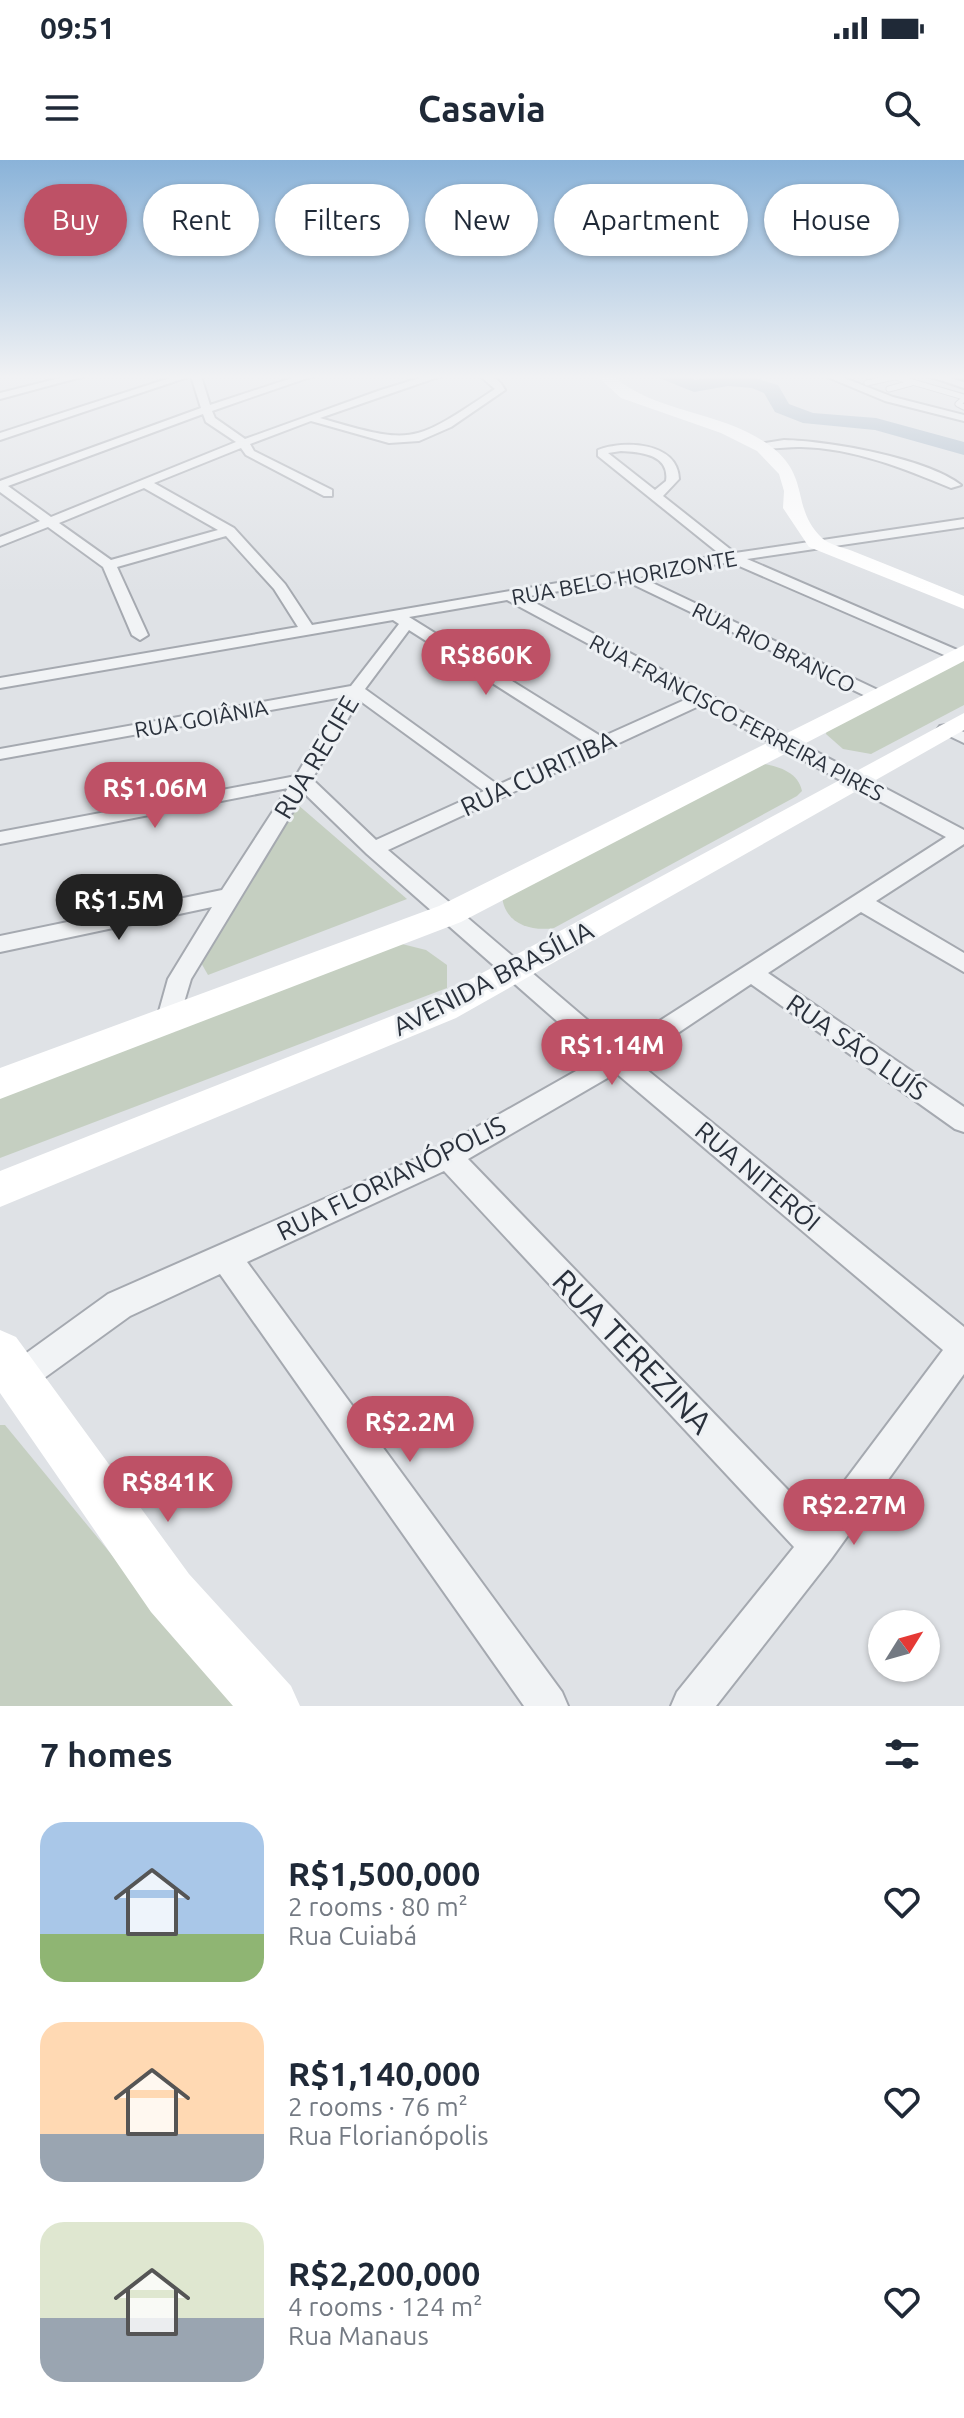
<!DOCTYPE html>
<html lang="en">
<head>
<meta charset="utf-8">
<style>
	body { margin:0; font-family:Ubuntu,sans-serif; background:#f6f6f7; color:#1f2937; height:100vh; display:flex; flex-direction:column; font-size:30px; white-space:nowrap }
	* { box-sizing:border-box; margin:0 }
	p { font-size:26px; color:#747a83 }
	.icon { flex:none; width:44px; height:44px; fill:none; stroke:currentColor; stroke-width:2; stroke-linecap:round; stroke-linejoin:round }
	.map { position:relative; height:1546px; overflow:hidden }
	.side { display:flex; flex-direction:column; background:#fff; flex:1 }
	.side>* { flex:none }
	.banner { position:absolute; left:24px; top:24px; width:916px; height:72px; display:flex; gap:16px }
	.needle { width:52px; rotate:53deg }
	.fabs { position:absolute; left:868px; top:1450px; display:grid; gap:16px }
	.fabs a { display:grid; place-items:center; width:72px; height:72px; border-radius:50%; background:#fff; box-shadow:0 2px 6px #0004; font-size:40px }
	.price { position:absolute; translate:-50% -68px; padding:0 18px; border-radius:28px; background:#be5166; color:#fff; font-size:26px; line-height:52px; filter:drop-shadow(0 2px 4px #0008) }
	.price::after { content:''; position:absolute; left:50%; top:48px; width:24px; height:18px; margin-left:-12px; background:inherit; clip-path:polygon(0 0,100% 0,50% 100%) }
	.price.active { background:#222; color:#fff }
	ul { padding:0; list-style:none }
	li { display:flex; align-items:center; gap:24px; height:200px; padding:0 40px }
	li span { display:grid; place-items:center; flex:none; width:224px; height:160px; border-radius:24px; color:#555 }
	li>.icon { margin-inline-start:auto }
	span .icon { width:96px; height:96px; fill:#fffc; stroke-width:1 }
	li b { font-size:34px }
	h2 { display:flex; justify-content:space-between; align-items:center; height:96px; padding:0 40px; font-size:34px }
	.pill { padding:0 28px; border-radius:36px; background:#fff; box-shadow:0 2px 6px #0004; font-size:28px; line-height:72px }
	.pill.active { background:#be5166; color:#fff }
	.status { display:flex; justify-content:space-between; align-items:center; height:56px; padding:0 40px; background:#fff; direction:ltr }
	.status svg { height:22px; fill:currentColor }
	header { display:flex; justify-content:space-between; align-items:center; height:104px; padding:0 40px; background:#fff; font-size:36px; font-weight:700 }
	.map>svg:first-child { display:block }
</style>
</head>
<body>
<div class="status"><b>09:51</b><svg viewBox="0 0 49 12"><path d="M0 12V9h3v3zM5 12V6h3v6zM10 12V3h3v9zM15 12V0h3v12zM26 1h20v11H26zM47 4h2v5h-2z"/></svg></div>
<header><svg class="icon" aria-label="menu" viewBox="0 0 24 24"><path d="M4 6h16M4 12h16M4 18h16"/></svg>Casavia<svg class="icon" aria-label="search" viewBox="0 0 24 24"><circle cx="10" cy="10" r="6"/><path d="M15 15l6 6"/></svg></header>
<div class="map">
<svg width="964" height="1546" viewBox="0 0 964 1546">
	<rect width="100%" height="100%" fill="#dfe2e6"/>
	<g fill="#c5cfc1">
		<path d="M964 495V545L871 594 843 589 826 574 827 568Z"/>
		<path d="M764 604C781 607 798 613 802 631L797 636 554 768C529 772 502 762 502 733Z"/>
		<path d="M297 644 407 739 208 815 196 794Z"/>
		<path d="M398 783 426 790 447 805V828L0 998V926Z"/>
		<path d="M0 1265H5L236 1546H0Z"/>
	</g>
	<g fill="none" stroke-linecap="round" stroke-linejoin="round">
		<path fill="#9eb1c3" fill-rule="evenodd" d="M654 216H683L695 220 722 216 755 218 778 225 789 244 813 253 876 258 964 282V295L875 270 803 263 775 252 764 233 752 228 728 226 694 232Z"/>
		<defs>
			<g id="lane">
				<path d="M892 216 964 237"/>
				<path d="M867 223 894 217"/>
				<path d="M889 229 911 223"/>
				<path d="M964 239 958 244 964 247"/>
			</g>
			<g id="street">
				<path d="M68 216H85L0 239V233Z"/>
				<path d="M176 216H191L0 280V273Z"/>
				<path d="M191 216H201L210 245 298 216H313L212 251 215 258 245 279 378 231 426 216H441L320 258C415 286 413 283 495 229L480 216C492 216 499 218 505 230L451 267 419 281 389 283 311 261 250 284 254 291 332 330V336H324L246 295 241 288 154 323 234 368 285 424 312 465 721 395 598 296V290C624 280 678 282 679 319L663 336 735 393 964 359V367L747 399 964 493V499L958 501 730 402 640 417 882 532 884 536 882 540 876 541 624 420 524 437 964 670V684L876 741 964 793V812L861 752 768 813 964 947V972L955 969 751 824 636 901 964 1167V1214L831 1399 716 1546H671L677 1532 794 1387 444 1011 247 1102 562 1532 568 1546H524L220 1114 130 1156 29 1229 18 1234 7 1229 2 1218 7 1207 108 1134 438 989 599 898 367 694 304 633 191 819 176 869 168 871 160 869 156 862 168 819 212 747 0 792V776L222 730 288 628 0 684V672L296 616 343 537 0 599V589L351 526 399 464 393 460 0 528V518L298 467 274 429 226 376 117 407 148 475 140 480 132 475 103 407 48 367 0 386V377L40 361 0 332V321L201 248ZM203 254 206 262 236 282 51 357 8 326ZM621 291C642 292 670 295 666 321L655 330 608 293ZM144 328 218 370 111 400 59 363ZM507 440 689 538 602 577 409 457ZM409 470 588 584 498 625 365 529ZM359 540 484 631 376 680 312 619ZM701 545 946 677 619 887 388 690ZM616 913 943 1190 816 1359 468 999Z"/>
				<path d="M825 216H839L893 237 964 255V261L885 241Z"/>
				<path d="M928 216H944L964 222V228Z"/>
				<path d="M784 280C829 281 926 298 961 325L951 328C903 308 853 288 801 287 787 286 763 292 753 285Z"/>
				<path d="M946 565 964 572V583L937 570 940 566Z"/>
			</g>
		</defs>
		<use href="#lane" stroke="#a5a9b0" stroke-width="7"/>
		<use href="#street" stroke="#a5a9b0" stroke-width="4"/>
		<use href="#lane" stroke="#f1f3f5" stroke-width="5"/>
		<use href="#street" fill="#f1f3f5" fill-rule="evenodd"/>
		<g fill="#fff" fill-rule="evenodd">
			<path d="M597 216H613C657 254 723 251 769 285 812 316 790 348 822 378 829 385 846 388 855 392 892 407 928 421 964 436V449L809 387 783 348 784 331 779 314 757 291 721 273 621 238Z"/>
			<path d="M964 485V501L461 762 0 939V908L439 746Z"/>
			<path d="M964 553V570L456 858 0 1047V1011L432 840Z"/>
			<path d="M0 1170 16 1177 189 1414 291 1526 300 1546H233L151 1452 0 1233Z"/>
		</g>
	</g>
	<linearGradient id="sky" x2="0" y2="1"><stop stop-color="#8ab3d9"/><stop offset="0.5" stop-color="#f1f2f4"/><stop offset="1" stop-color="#f1f2f4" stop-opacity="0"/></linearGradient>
	<rect width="964" height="433" fill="url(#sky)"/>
	<g text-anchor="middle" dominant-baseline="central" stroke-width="6" stroke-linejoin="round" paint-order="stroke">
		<g font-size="22" fill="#2a313c" stroke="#eef1f4">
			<text transform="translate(624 417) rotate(-10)">RUA BELO HORIZONTE</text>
			<text transform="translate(774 487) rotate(26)">RUA RIO BRANCO</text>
			<text transform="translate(737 557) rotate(28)">RUA FRANCISCO FERREIRA PIRES</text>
			<text transform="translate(201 558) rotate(-10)">RUA GOIÂNIA</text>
		</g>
		<g font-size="26" fill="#2a313c" stroke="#eef1f4">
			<text transform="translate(316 597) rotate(-59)">RUA RECIFE</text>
			<text transform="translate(538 613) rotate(-25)">RUA CURITIBA</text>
			<text transform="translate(493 818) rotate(-27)">AVENIDA BRASÍLIA</text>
			<text transform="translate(857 887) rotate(35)">RUA SÃO LUÍS</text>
			<text transform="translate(758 1016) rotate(40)">RUA NITERÓI</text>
			<text transform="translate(391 1018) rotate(-26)">RUA FLORIANÓPOLIS</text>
		</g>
		<g font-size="32" fill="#2a313c" stroke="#eef1f4">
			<text transform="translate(633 1191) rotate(46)">RUA TEREZINA</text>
		</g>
	</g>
</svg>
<div class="fabs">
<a><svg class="needle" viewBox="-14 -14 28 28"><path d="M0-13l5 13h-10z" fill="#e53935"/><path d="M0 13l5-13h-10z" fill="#747a83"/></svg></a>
</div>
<b class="price" style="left:486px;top:537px">R$860K</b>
<b class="price" style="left:155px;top:670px">R$1.06M</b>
<b class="price active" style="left:119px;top:782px">R$1.5M</b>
<b class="price" style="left:612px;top:927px">R$1.14M</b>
<b class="price" style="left:410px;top:1304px">R$2.2M</b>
<b class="price" style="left:168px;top:1364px">R$841K</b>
<b class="price" style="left:854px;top:1387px">R$2.27M</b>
<div class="banner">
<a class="pill active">Buy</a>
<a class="pill">Rent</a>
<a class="pill">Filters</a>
<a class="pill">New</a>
<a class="pill">Apartment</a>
<a class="pill">House</a>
</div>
</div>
<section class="side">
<h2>7 homes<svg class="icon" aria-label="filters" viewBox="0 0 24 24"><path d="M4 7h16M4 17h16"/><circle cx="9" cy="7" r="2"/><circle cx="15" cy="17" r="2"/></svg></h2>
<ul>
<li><span style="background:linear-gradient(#a9c7e8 70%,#8fb573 0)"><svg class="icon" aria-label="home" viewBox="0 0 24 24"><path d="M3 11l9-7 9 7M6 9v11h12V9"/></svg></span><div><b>R$1,500,000</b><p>2 rooms · 80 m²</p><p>Rua Cuiabá</p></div><svg class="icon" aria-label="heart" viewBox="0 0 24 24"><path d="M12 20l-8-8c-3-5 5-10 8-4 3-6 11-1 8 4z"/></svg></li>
<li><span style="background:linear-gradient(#ffd9b3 70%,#9aa5b1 0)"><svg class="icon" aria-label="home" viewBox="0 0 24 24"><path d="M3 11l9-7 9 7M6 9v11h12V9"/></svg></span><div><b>R$1,140,000</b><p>2 rooms · 76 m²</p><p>Rua Florianópolis</p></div><svg class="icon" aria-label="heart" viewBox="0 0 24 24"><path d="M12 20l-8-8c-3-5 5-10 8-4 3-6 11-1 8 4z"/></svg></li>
<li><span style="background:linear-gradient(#dfe7d0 60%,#9aa5b1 0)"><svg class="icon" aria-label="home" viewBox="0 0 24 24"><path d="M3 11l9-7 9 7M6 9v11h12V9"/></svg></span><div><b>R$2,200,000</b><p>4 rooms · 124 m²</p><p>Rua Manaus</p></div><svg class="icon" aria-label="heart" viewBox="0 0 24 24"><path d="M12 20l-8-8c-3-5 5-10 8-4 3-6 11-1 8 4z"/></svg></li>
</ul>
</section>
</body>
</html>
